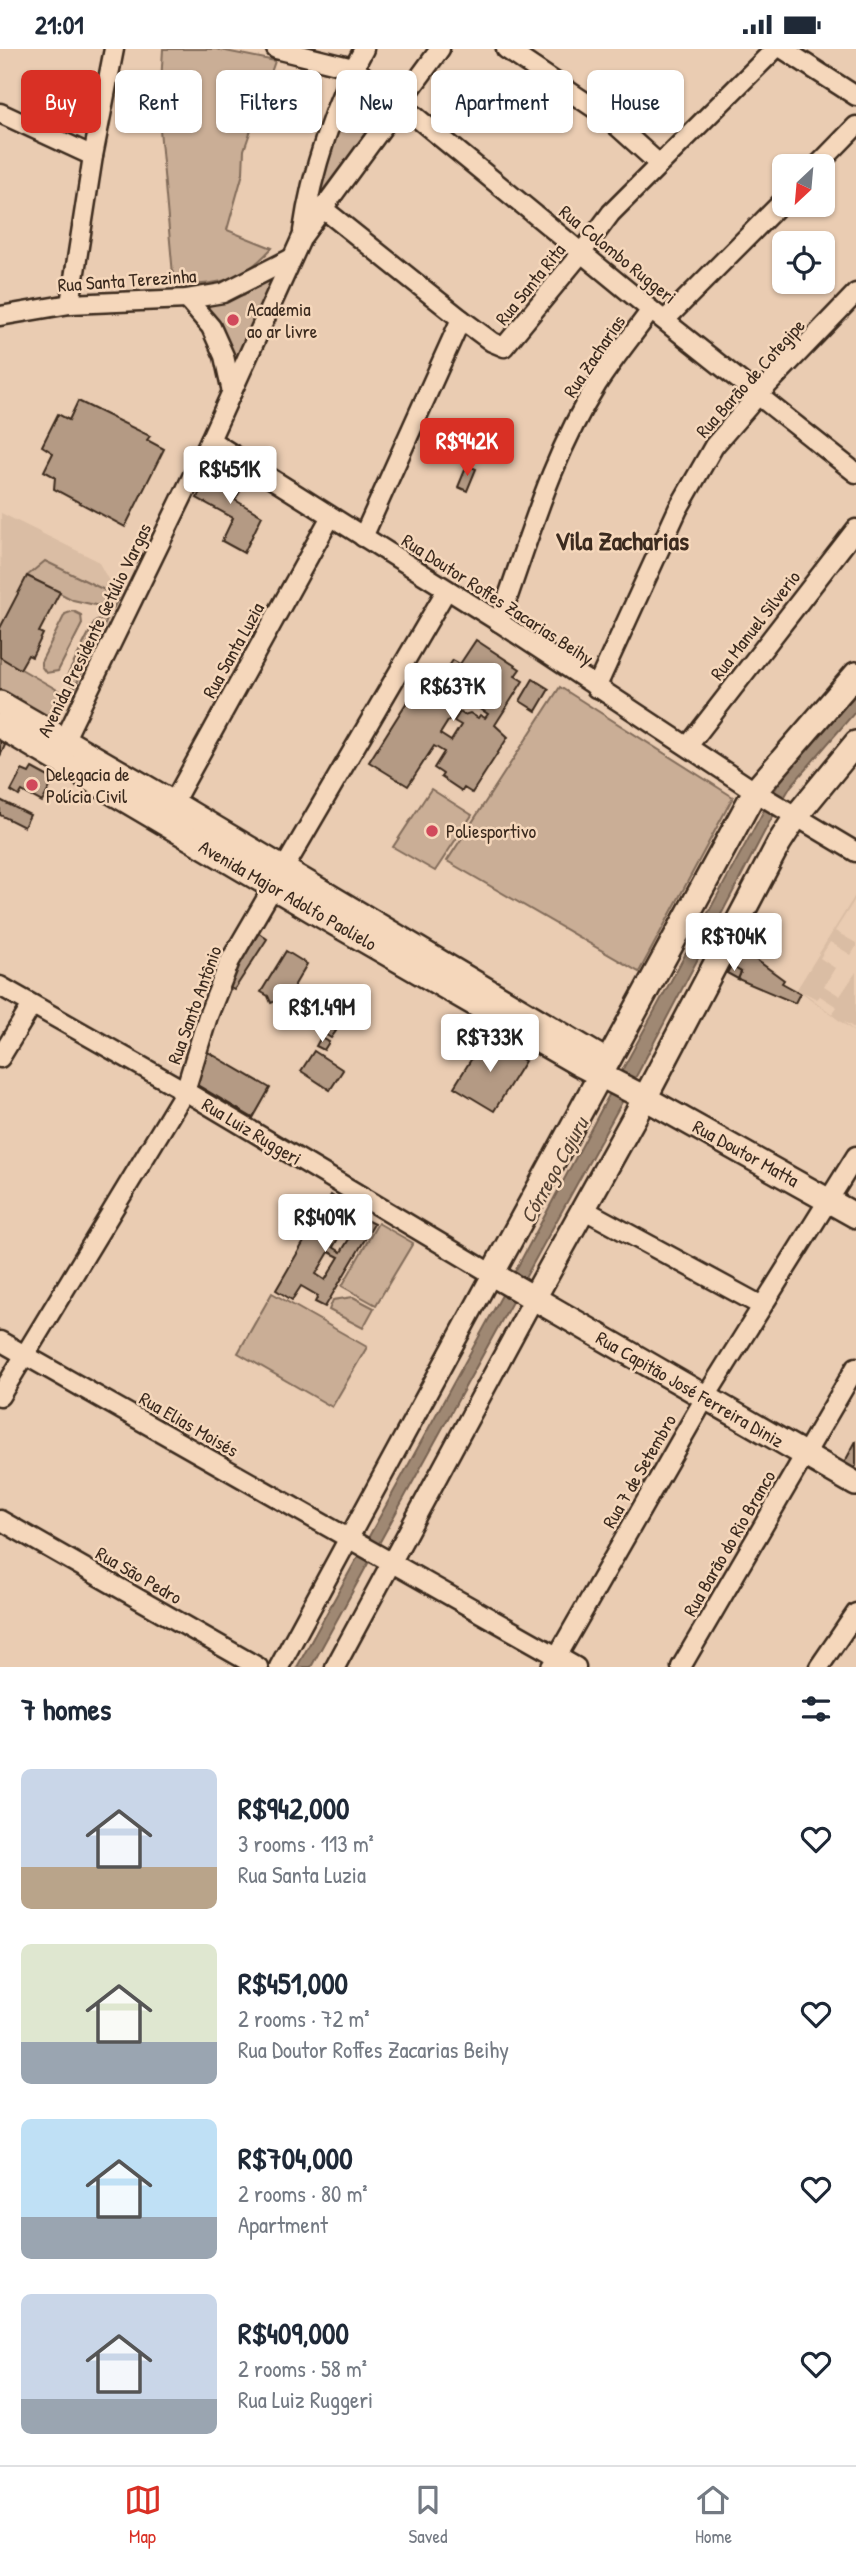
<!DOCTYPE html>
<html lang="en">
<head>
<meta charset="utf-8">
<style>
	body { margin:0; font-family:"Patrick Hand",sans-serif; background:#f6f6f7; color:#1f2937; height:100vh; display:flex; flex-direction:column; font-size:26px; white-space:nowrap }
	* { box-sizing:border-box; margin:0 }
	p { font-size:23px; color:#747a83 }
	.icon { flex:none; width:38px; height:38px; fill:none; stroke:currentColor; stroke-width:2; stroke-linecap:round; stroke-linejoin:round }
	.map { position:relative; height:1618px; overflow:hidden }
	.side { display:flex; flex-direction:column; background:#fff; flex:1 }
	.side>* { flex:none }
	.top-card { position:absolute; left:21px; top:21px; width:816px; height:63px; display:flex; gap:14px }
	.needle { width:46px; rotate:206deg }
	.controls { position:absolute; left:772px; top:105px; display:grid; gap:14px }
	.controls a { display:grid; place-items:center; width:63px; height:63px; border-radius:10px; background:#fff; box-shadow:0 2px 5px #0004; font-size:35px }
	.price { position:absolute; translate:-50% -60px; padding:0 16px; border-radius:7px; background:#fff; color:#222; font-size:23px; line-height:46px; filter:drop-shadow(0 2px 4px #0008) }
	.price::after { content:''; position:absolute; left:50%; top:42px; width:21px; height:16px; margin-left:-10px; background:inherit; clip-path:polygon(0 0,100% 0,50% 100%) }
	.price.current { background:#d93025; color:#fff }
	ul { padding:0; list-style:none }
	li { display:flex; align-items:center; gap:21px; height:175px; padding:0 21px }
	li span { display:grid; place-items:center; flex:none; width:196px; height:140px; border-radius:10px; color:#555 }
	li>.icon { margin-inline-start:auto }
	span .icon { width:84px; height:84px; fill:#fffc; stroke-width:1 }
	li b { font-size:30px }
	h2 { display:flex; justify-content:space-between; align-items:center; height:84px; padding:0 21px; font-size:30px }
	.chip { padding:0 24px; border-radius:10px; background:#fff; box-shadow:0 2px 5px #0004; font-size:24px; line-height:63px }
	.chip.current { background:#d93025; color:#fff }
	.status { display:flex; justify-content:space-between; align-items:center; height:49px; padding:0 35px; background:#fff; direction:ltr }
	.status svg { height:19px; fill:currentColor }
	.menu { display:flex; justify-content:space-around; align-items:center; height:98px; border-top:2px solid #e0e1e3; background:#fff; font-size:19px; color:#747a83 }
	.menu a { display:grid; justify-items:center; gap:4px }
	.menu .current { color:#d93025 }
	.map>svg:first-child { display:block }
</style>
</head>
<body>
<div class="status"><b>21:01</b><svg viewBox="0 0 49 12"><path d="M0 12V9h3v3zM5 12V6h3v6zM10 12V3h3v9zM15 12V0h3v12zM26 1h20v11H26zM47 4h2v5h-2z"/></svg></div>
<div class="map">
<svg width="856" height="1618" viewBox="0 0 856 1618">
	<rect width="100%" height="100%" fill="#eaccb2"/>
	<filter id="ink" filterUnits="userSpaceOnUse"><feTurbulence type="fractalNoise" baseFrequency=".0143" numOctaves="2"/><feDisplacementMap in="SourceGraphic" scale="14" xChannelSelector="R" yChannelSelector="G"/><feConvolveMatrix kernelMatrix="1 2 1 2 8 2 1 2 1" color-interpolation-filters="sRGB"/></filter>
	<g filter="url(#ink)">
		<g fill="#dabda4" fill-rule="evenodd">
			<path d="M1 464 98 512 110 534 134 546 131 553 45 512 27 527 0 579Z"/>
			<path d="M856 845V849L835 882 856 894V898L851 906 830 893 820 909 835 919 824 937 840 947 856 923V980L843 972 856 984 797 940ZM803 943 817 950 820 947 837 958 832 965Z"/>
		</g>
		<g fill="#caae96" stroke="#826c5a" stroke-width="2">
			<path d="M163 0H216L275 12 244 101 243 124 227 181 272 199C238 236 219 234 174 237L159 69Z"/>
			<path d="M358 36 388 54 323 141 317 143 349 40Z"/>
			<path d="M271 225 276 228 235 310 224 285 209 260V256L246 245Z"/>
			<path d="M45 512 119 548 113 560 73 551 27 527Z"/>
			<path d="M73 562 81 566 82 575 58 622 46 624 41 617V613L65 565Z"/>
			<path d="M99 570 107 571 75 638 65 631 95 572Z"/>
			<path d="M0 608 68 647C65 652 61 662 56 666 47 674 11 649 0 643Z"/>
			<path d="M560 638 733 748 639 923 447 812Z"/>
			<path d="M431 740 472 766 435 822 393 798Z"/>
			<path d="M378 1174 413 1194 376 1256 342 1237Z"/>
			<path d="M272 1244 367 1298 332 1358 238 1304Z"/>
			<path d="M353 1248 374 1259 363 1279 329 1261 333 1251Z"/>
		</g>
		<path fill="#9f8873" stroke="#776251" stroke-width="2" d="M856 645V662L791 737 769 774 639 1022 311 1618H297L518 1217 625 1016 781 730Z"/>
		<g fill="#b49a84" stroke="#3b2a1e" stroke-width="2" fill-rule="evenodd">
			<path d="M78 352 150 387 147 391 164 400 125 478 54 440 55 428 44 422 53 404 42 397 58 365 69 371Z"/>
			<path d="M221 416 246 432 235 451 262 467 244 504 222 492 233 469 197 449 212 417Z"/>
			<path d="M467 416 476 420 467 442 458 438Z"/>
			<path d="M27 527 60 543 39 583 43 585 32 608 28 606 20 620 0 608V579Z"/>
			<path d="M476 591 520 620 515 627 523 632 495 676 508 688 472 744 464 739 462 742 441 728 443 725 434 719 444 703 434 697 408 737 369 713 417 637 455 661 440 685 451 692 461 676 454 672 460 663 464 666 470 664 478 669 480 666 485 669 488 665 439 633 453 611 460 615Z"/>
			<path d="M533 630 549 640 536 662 520 652Z"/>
			<path d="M0 691 6 694 0 707Z"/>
			<path d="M32 719 54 731 42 753 22 742 19 747 11 742 22 721 29 724Z"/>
			<path d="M0 751 30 766 24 778 0 766Z"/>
			<path d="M259 884 267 890 234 941 225 936Z"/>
			<path d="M286 902 307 915 283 956 276 952 271 954 268 947 261 943Z"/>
			<path d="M747 904 784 931 782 934 800 944 795 954 738 930 741 923 731 917 733 912 738 914 739 908 744 907Z"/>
			<path d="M731 917 741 923 738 930 727 924Z"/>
			<path d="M300 959 336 982 331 989 295 966Z"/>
			<path d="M321 988 329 993 324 1001 316 997Z"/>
			<path d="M485 988 525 1012 494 1062 454 1038Z"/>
			<path d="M314 1002 343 1021 330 1041 301 1022Z"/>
			<path d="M208 1003 270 1039 253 1069 194 1034Z"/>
			<path d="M331 1146 355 1161 333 1198 341 1203 362 1169 374 1175 325 1258 315 1253 318 1247 301 1237 292 1251 276 1241ZM329 1203 339 1208 325 1231 316 1225Z"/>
			<path d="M856 1392V1417L852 1424 842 1418Z"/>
		</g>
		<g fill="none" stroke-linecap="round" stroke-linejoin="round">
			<defs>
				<g id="minor">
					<path d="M276 0 353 19 399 54 651 261 856 424"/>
					<path d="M506 0 606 67 659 115"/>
					<path d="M783 0 856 47"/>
					<path d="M0 64 93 107 70 255"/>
					<path d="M93 107 114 0"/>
					<path d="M817 117 856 77"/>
					<path d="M321 158 461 270 492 293 504 298 582 203 611 164 775 0"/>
					<path d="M303 182C311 124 335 51 364 0"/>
					<path d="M187 250 211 278 224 307 232 343"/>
					<path d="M0 267 70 255 187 250 223 244 292 209"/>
					<path d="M665 271 784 151"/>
					<path d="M210 391 499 573 762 747 856 803"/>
					<path d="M363 488 461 270"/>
					<path d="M499 573C528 493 551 408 597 335 613 310 633 286 651 261"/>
					<path d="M596 639 678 460 714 397 759 345 856 244"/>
					<path d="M688 697 856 480"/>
					<path d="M59 702 210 391 302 188 440 0"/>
					<path d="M173 754 330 469"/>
					<path d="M0 937 185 1042 492 1225 279 1618"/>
					<path d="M0 1009 32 956"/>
					<path d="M583 1160 762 1257"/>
					<path d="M0 1292 576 1618"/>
					<path d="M0 1347 185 1042 208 967 230 912 446 542"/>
					<path d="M0 1471 258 1618"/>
					<path d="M335 1618 534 1249"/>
					<path d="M551 1618 705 1349 856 1107"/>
					<path d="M681 1618 856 1318"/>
					<path d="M819 1618 856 1564"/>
				</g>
				<g id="major">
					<path d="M856 625 755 742 492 1225 856 1435"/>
					<path d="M0 654 173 754 606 1012"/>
					<path d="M0 677 322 867 579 1015 645 1049 856 1167"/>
					<path d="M534 1249 645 1049 779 794 797 766 856 694"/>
				</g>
			</defs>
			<use href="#minor" stroke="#3b2a1e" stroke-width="23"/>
			<use href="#major" stroke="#3b2a1e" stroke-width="28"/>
			<use href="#minor" stroke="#f5d7bb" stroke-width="18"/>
			<use href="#major" stroke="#f5d7bb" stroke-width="23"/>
		</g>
	</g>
	<g fill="#d1495b" stroke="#f5d7bb" stroke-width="2.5">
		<circle cx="233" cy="271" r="7"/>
		<circle cx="32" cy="736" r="7"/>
		<circle cx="432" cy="782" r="7"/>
	</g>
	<g text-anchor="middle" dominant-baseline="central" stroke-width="5" stroke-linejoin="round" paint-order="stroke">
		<g font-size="19" fill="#3b2a1e" stroke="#f5d7bb">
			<text transform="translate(618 205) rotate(39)">Rua Colombo Ruggeri</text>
			<text transform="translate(127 231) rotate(-4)">Rua Santa Terezinha</text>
			<text transform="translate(530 235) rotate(-51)">Rua Santa Rita</text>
			<text transform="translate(594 307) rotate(-56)">Rua Zacharias</text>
			<text transform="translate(750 329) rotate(-48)">Rua Barão de Cotegipe</text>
			<text transform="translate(498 550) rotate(33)">Rua Doutor Roffes Zacarias Beihy</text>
			<text transform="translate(755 576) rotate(-52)">Rua Manuel Silverio</text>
			<text transform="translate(94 581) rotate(-64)">Avenida Presidente Getúlio Vargas</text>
			<text transform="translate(233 601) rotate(-61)">Rua Santa Luzia</text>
			<text transform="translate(288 846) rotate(30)">Avenida Major Adolfo Paolielo</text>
			<text transform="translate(194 956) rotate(-70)">Rua Santo Antônio</text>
			<text transform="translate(252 1082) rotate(31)">Rua Luiz Ruggeri</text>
			<text transform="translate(746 1104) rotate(29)">Rua Doutor Matta</text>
			<text transform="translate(690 1340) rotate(30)">Rua Capitão José Ferreira Diniz</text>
			<text transform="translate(189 1375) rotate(30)">Rua Elias Moisés</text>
			<text transform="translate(639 1422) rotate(-60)">Rua 7 de Setembro</text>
			<text transform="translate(729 1494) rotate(-60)">Rua Barão do Rio Branco</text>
			<text transform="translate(139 1526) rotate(30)">Rua São Pedro</text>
		</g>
		<g font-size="19" fill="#3b2a1e" stroke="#f5d7bb" text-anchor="start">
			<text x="247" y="260">Academia<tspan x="247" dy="22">ao ar livre</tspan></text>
			<text x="46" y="725">Delegacia de<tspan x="46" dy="22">Polícia Civil</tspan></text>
			<text x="446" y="782">Poliesportivo</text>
		</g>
		<g font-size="21" font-style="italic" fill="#544233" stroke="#f5d7bb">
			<text transform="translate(554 1121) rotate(-61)">Córrego Cajuru</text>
		</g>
		<g font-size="26" font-weight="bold" fill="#3b2a1e" stroke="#f5d7bb">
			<text x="622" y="491">Vila Zacharias</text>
		</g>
	</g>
</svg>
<div class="controls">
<a><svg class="needle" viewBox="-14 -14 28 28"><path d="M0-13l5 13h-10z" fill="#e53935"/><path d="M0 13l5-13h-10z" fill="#747a83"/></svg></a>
<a><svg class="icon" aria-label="locate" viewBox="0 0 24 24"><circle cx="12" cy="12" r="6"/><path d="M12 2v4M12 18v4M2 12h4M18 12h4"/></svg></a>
</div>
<b class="price current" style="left:467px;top:429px">R$942K</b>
<b class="price" style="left:230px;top:457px">R$451K</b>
<b class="price" style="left:453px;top:674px">R$637K</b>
<b class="price" style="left:734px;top:924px">R$704K</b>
<b class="price" style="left:322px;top:995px">R$1.49M</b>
<b class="price" style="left:490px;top:1025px">R$733K</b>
<b class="price" style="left:325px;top:1205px">R$409K</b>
<div class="top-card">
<a class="chip current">Buy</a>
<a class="chip">Rent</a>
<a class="chip">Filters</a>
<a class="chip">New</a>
<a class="chip">Apartment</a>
<a class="chip">House</a>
</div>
</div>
<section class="side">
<h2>7 homes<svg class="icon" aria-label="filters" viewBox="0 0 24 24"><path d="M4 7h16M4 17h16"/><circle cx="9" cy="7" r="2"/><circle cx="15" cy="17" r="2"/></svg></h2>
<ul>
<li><span style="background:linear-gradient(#c9d6e8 70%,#b9a48a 0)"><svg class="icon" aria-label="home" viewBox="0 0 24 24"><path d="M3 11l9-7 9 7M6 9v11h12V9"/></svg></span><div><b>R$942,000</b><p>3 rooms · 113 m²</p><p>Rua Santa Luzia</p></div><svg class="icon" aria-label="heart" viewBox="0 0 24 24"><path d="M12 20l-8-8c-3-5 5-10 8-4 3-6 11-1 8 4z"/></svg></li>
<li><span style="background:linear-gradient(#dfe7d0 70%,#9aa5b1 0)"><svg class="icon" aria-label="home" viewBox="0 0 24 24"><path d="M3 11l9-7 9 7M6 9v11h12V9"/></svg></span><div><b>R$451,000</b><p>2 rooms · 72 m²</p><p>Rua Doutor Roffes Zacarias Beihy</p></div><svg class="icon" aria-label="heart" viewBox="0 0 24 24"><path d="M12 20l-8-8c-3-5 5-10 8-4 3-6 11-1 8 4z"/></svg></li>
<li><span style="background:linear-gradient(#bfe0f5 70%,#9aa5b1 0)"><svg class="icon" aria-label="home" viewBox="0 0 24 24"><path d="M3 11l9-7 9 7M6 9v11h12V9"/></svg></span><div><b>R$704,000</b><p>2 rooms · 80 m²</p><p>Apartment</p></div><svg class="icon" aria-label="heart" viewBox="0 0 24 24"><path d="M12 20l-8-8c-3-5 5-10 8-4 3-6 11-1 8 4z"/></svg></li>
<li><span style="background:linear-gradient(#c9d6e8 75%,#9aa5b1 0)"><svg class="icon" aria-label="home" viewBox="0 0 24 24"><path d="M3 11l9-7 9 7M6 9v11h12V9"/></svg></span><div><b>R$409,000</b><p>2 rooms · 58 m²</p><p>Rua Luiz Ruggeri</p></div><svg class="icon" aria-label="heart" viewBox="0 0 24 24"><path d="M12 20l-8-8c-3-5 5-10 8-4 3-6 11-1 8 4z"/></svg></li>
</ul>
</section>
<nav class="menu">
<a class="current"><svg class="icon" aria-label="map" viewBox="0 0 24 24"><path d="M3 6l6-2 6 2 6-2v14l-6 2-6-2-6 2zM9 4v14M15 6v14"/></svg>Map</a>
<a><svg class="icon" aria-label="saved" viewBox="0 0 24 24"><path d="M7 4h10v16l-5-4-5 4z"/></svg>Saved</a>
<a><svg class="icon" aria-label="home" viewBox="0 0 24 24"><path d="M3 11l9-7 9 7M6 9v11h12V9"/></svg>Home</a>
</nav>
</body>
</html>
